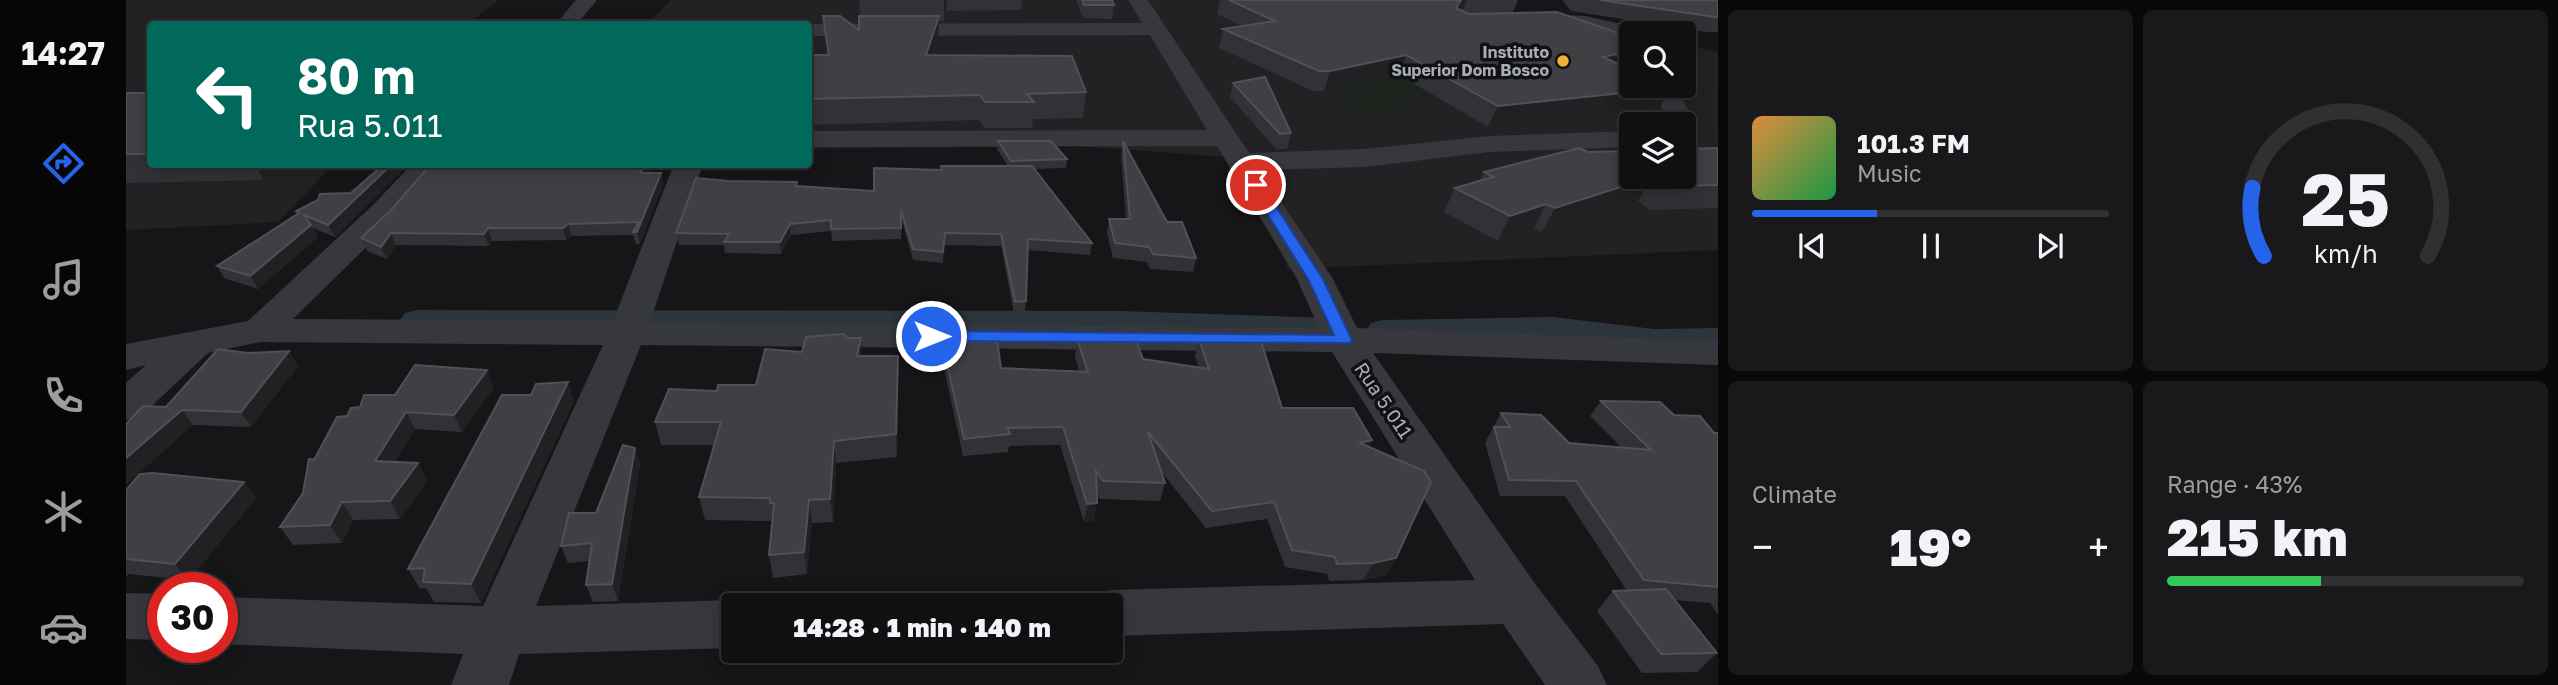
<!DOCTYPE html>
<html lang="en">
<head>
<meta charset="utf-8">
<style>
  :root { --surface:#101012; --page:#19191b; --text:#f1f3f6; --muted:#9c9d9f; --line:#303032; --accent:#2563eb }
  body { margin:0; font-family:"Golos Text",sans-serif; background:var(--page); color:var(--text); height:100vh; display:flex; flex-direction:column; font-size:26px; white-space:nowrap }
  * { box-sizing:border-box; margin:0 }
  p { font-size:23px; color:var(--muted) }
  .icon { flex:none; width:38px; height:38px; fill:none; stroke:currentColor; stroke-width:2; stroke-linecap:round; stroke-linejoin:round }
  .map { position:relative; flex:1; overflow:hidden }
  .panel { display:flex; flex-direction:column; gap:10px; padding:10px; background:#09090a; width:840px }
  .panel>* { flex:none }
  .banner { position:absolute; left:21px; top:21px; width:665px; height:147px; border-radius:7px; box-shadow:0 4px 18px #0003,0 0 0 2px var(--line); background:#00695c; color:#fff; overflow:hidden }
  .controls { position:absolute; left:1493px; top:21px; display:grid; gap:14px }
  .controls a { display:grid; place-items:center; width:77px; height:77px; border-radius:7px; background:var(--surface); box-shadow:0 4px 18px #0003,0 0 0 2px var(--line); font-size:35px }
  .speed { position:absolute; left:21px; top:572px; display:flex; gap:14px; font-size:35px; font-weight:700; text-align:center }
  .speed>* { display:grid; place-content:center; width:91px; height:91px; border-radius:50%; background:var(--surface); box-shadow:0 4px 18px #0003,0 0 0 2px var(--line); line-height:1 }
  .speed .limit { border:10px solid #d22; background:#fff; color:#111 }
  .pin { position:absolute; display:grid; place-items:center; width:60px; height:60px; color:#fff; margin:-30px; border:4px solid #fff; border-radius:50%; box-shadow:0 2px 7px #0007 }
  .me { position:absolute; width:77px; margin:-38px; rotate:90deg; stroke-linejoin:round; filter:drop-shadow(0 0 5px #0008) }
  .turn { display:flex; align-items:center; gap:24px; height:147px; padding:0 35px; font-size:32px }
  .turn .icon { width:91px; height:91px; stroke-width:2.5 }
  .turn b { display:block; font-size:49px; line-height:60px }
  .big { font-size:52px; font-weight:800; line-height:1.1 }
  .panel .widget { flex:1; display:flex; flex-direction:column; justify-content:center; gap:10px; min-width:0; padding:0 24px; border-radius:10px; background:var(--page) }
  .panel .dial { align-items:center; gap:0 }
  .dial svg { height:182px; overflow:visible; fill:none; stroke:var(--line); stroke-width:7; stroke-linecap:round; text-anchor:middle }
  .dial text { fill:var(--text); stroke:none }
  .song { display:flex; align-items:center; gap:21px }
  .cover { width:84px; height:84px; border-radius:10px; background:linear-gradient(135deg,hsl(30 70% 55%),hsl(140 70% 35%)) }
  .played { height:7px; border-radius:4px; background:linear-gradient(90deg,var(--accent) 35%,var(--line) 35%) }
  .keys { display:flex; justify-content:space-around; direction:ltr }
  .heat { display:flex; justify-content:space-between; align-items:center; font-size:38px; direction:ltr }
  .charge { height:10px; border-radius:5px; background:linear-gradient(90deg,#34c759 43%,var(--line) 0) }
  .panel .tiles { flex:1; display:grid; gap:10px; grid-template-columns:repeat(2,1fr) }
  .trip { position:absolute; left:595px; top:593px; width:402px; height:70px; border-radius:7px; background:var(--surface); box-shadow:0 4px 18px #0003,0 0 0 2px var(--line); font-weight:800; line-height:70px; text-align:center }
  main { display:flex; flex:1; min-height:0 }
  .menu { display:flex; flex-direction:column; width:126px; justify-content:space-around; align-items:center; background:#060607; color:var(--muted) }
  .menu .icon { width:49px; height:49px }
  .menu .current { color:var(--accent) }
  .menu b { font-size:32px; color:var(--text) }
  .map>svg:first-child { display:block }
  .built { fill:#222225; fill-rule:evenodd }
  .green { fill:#1c231d }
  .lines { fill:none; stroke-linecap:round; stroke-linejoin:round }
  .canal { fill:#2c353c; fill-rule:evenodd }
  .minor { fill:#37383d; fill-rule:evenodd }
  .wall { fill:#323236 }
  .shaded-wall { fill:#212124 }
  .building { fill:#3f3f44; stroke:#4f5156; stroke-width:2 }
  .route { fill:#2563eb; stroke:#184099; stroke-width:2 }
  .poi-dot { fill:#f2b134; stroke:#111113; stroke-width:2.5 }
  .labels { text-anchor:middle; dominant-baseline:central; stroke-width:7; stroke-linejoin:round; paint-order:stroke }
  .far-poi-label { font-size:16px; font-weight:bold; fill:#a8adb8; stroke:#111113; text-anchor:end }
  .street-label { font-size:19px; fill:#a8adb8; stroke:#111113 }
</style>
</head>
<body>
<main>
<nav class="menu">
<b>14:27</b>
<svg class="icon current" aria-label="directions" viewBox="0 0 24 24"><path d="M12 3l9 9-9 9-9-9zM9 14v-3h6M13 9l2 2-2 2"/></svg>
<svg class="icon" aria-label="music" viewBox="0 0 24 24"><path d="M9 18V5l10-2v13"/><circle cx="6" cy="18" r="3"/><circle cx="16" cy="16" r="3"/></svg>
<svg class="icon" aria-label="phone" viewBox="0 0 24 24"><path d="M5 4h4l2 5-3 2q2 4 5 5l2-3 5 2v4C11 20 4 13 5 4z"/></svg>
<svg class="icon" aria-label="climate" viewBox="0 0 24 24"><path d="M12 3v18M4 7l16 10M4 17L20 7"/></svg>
<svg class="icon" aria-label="car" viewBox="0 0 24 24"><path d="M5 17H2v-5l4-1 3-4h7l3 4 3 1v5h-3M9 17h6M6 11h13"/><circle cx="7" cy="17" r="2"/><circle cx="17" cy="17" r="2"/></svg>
</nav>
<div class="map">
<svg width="1592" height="685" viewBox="0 0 1592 685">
  <rect width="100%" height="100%" fill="#161618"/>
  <g class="built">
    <polygon points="0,0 373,0 341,24 24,24 24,164 207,165 152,222 0,230"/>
    <path d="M545,0H1308L1505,35V86H1558V45L1592,52V250L1161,269L1151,161L952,146L683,149L682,24H521ZM1505,124H1558V177H1505Z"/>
  </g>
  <polygon class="green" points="1277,76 1320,95 1243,114 1201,93"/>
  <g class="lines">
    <g class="canal">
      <polygon points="291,310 994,311 1204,318 1216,322 1221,329 1216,336 1204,340 994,331 291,330 279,327 274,320 279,313"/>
      <polygon points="1427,317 1528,329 1592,328 1592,350 1528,351 1427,339 1257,342 1245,339 1240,331 1245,323 1257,320"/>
    </g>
    <g class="minor">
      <polygon points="450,0 471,0 451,24 430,24"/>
      <polygon points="1002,0 1022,0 1123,153 1239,149 1363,136 1505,131 1505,147 1363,152 1239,167 1134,170 1207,279 1231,328 1592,341 1592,365 1247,353 1410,585 1472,666 1481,685 1419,685 1377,624 985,636 985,606 962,606 966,597 985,590 1349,580 1206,352 515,345 410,606 607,600 621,606 607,606 607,648 393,654 383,685 325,685 337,654 96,644 96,597 357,606 477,345 134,342 82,353 15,416 0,420 0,383 20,365 0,370 0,344 122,321 247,205 286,164 317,164 269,219 167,319 487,321 548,164 577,164 524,322 1193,328 1171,279 1091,146 682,147 682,131 1081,130 1024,35 682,36 682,24 678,24 1016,23"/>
      <polygon points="1412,14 1459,16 1514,28 1517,33 1505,33 1505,39 1459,29 1405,24 1402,20 1405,16"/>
      <polygon points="1526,86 1550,86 1569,124 1565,130 1558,132 1558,124 1543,124"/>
      <polygon points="0,593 37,594 37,640 0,639"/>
    </g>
  </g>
  <g class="wall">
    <polygon points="733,0 896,0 895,10 820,11 818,21 813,21 812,38 807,55 960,92 957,118 907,119 906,128 858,128 853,120 682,125 682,55 701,55 697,16 733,30 734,16"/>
    <polygon points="950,0 986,0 988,5 986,19 957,18"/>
    <polygon points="1094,0 1392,0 1387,12 1363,14 1503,39 1503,69 1545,88 1533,109 1362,127 1273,75 1198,91 1187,91 1093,48 1097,29 1116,26 1091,14"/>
    <polygon points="1436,0 1592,0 1592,32 1580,32 1445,11"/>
    <polygon points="1107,83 1165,133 1161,149 1150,149 1104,97"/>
    <polygon points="0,93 24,93 24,164 155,164 137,180 0,183"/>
    <polygon points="872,141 941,159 940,168 908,169 966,243 964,255 902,250 899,313 888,313 875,246 818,245 817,263 787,260 776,221 775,239 706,241 705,231 665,235 655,254 599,253 598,245 553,245 550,233 603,181 671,182 671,186 748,191 816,170 882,166 871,149"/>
    <polygon points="997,141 1041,222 1070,258 1067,272 1024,269 1021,262 987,258 981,233 983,219 1000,219 995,155"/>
    <polygon points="1592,148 1592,208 1524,210 1512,201 1416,232 1408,228 1372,241 1318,212 1329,188 1354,180 1358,172 1462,152"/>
    <polygon points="266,164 283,164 209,237 187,228 192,237 132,289 98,278 91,266 171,214 170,211 225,193"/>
    <polygon points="524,173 535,173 537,184 514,244 510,244 507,235 446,236 440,240 366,241 363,246 270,245 261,259 241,251 235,238 266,209"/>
    <polygon points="975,335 1017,359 1073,368 1069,356 1073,339 1156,408 1242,447 1260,575 1237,580 1203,581 1201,574 1159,567 1141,519 1080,528 1034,470 1039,483 1034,501 974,499 971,495 968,520 958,522 934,445 883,446 882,452 837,456 816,359 816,342 875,368 953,371 949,356 951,339 974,341"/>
    <polygon points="163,351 172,366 125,427 67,425 40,407 122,353"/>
    <polygon points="736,356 772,378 771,457 710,463 707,522 686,523 681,574 647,578 643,555 646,521 579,520 573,497 589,445 535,445 529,422 591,391 630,385"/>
    <polygon points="368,387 336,432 289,429 269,462 302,480 274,519 227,520 216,543 167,545 154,527 177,493 188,460 221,416 234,407 269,395"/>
    <polygon points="448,401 355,603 308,602 300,588 294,589 282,569"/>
    <polygon points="1475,401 1548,415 1588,433 1592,433 1592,614 1584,603 1549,600 1591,653 1571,672 1516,673 1471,611 1487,591 1501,591 1439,496 1374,496 1359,443 1375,413 1443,443 1496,448 1464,416"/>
    <polygon points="509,448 514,465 492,601 467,602 460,585 463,561 442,563 435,546 470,513"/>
    <polygon points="118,482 130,498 63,580 2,574 0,577 0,490"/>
  </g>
  <g class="shaded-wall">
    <polygon points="818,0 821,0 820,11 818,21"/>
    <polygon points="1334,0 1341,0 1335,15 1330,8"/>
    <polygon points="813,16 812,38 800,79 800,55"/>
    <polygon points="1504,37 1496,53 1505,51 1505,68 1467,76 1477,57 1500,38"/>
    <polygon points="1280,55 1273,75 1198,91 1204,71"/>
    <polygon points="1545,88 1533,109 1362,127 1372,106"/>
    <polygon points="129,164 155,164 137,180"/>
    <polygon points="266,164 283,164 209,237 202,225"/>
    <polygon points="519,164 529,164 517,184 514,173"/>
    <polygon points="535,173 537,184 514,244 511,232"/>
    <polygon points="1526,177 1512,201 1416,232 1429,208"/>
    <polygon points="1420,204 1408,228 1372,241 1384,216"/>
    <polygon points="442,224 446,236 440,240 437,228"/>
    <polygon points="664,224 665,235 655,254 654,242"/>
    <polygon points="185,225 192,237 132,289 124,276"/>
    <polygon points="362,228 366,241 363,246 358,234"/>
    <polygon points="265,233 270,245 261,259 255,247"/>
    <polygon points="735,338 736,360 731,356"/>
    <polygon points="163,351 172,366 125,427 115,412"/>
    <polygon points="772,356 772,378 771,457 770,434"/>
    <polygon points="361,370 368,387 336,432 328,415"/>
    <polygon points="442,382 448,401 355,603 345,584"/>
    <polygon points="56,410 67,425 0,485 0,458"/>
    <polygon points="280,412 289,429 259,479 249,461"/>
    <polygon points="1246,440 1238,457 1234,443"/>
    <polygon points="708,441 710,463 707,522 704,499"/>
    <polygon points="509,448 514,465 492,601 486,584"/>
    <polygon points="292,463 302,480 274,519 264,501"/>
    <polygon points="118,482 130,498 63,580 49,564"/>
    <polygon points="683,500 686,523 681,574 678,552"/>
    <polygon points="216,502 227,520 216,543 204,525"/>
    <polygon points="971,503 968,520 958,522 961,504"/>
    <polygon points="1270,558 1260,575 1237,580 1247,563"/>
  </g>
  <g class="building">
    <polygon points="956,0 986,0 988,5 958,5"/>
    <polygon points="1103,0 1335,0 1330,8 1343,14 1431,12 1504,37 1500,38 1505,40 1505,51 1477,57 1505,70 1505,86 1540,86 1545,88 1372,106 1280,55 1204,71 1193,71 1097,29 1149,21"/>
    <polygon points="1474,0 1592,0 1592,17 1589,17"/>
    <polygon points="697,16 714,16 733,30 733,16 813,16 800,55 946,56 960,92 901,94 908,102 859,102 854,95 682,99 682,55 703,55"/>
    <polygon points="1139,77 1165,133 1154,134 1107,83"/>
    <rect x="0" y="93" width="24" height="61"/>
    <polygon points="872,141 925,141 941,159 885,161"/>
    <polygon points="997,141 1041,222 1056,222 1070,258 1027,254 1023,247 989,243 983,219 1004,219"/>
    <polygon points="1453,148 1462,152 1505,151 1505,177 1558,177 1558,149 1592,148 1592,185 1538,186 1526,177 1429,208 1420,204 1384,216 1329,188 1367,177 1358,172"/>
    <polygon points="266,164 202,225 178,215 185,225 124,276 91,266 173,213 170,211 192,200 194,194 225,193 258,164"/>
    <polygon points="305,164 519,164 514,173 535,173 511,232 507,232 513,222 442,224 437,228 362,228 358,234 265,233 255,247 235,238 266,209"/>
    <polygon points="815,166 906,166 966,243 902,239 900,301 889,302 875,234 819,233 817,252 787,249 775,210 775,228 705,229 705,220 664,224 654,242 598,242 603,234 550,233 570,178 603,181 671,182 670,186 748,191 748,168 816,170"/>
    <polygon points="718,334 720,338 735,338 731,356 772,356 770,434 708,441 704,499 683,500 678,552 643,555 648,503 644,503 644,498 573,497 595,422 529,422 543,389 591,391 592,385 630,385 639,349 676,352 680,337"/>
    <polygon points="975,335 1008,336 1017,359 1083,369 1073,339 1135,341 1156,408 1227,408 1246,440 1234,443 1298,471 1305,482 1270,558 1247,563 1211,564 1209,557 1166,550 1148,502 1086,511 1022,432 1039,483 977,481 970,471 971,503 961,504 937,427 881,428 884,434 838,439 816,342 871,341 875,368 962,372 951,339 976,341"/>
    <polygon points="92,349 122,353 163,351 115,412 56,410 0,458 0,424 17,406 40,407"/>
    <polygon points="289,365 361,370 328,415 280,412 249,461 292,463 264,501 216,502 204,525 154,527 177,493 183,459 188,460 211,417 221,416 225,408 234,407 238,395 269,395"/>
    <polygon points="442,382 345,584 297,582 299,568 282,569 376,395 405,395 410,384"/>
    <polygon points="1475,401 1534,402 1548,415 1574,416 1588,433 1592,433 1592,587 1518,580 1450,481 1383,480 1368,427 1384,427 1375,413 1415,415 1443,443 1525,450"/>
    <polygon points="497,445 509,448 486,584 460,585 466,543 435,546 443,513 470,513"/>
    <polygon points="26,473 118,482 49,564 0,559 0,490 14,474"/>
    <polygon points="1540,589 1591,653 1535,654 1487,591"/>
  </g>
  <polygon class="route" points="1130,181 1136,185 1197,279 1226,340 1224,343 805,341 797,336 805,331 1208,335 1182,279 1123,185"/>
  <circle class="poi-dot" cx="1437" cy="61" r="7"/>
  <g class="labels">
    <g class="far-poi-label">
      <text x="1423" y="52">Instituto<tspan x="1423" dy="18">Superior Dom Bosco</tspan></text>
    </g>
    <g class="street-label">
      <text transform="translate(1258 400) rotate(56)">Rua 5.011</text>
    </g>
  </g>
</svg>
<div class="controls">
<a><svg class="icon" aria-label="search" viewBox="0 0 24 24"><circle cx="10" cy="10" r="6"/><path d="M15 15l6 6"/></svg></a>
<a><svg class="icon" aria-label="layers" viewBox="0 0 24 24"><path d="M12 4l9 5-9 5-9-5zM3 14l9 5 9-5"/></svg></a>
</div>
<div class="speed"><div class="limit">30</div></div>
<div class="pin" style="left:1130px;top:185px;background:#d93025"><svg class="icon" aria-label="arrive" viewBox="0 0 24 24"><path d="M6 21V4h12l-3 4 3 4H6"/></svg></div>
<svg class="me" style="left:805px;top:336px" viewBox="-20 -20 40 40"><circle r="17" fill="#2563eb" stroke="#fff" stroke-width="3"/><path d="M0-11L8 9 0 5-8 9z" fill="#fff"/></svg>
<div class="trip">14:28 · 1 min · 140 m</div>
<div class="banner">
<div class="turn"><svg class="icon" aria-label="left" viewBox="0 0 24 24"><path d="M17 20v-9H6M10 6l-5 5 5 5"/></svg><div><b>80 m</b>Rua 5.011</div></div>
</div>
</div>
<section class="panel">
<div class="tiles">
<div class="widget">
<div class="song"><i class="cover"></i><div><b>101.3 FM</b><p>Music</p></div></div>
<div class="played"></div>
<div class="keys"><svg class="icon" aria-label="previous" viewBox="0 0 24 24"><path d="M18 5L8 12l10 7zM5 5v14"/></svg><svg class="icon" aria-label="pause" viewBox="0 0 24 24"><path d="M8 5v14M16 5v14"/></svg><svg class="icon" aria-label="next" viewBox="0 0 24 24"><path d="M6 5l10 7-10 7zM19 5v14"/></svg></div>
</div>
<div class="widget dial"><svg viewBox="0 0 100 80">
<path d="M14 69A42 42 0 1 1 86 69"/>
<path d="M14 69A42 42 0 0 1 9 39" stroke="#2563eb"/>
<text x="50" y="56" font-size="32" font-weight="700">25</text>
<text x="50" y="72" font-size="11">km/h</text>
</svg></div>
<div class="widget"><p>Climate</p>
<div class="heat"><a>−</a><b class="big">19°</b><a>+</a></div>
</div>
<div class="widget"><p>Range · 43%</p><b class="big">215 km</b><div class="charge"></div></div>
</div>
</section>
</main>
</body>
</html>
